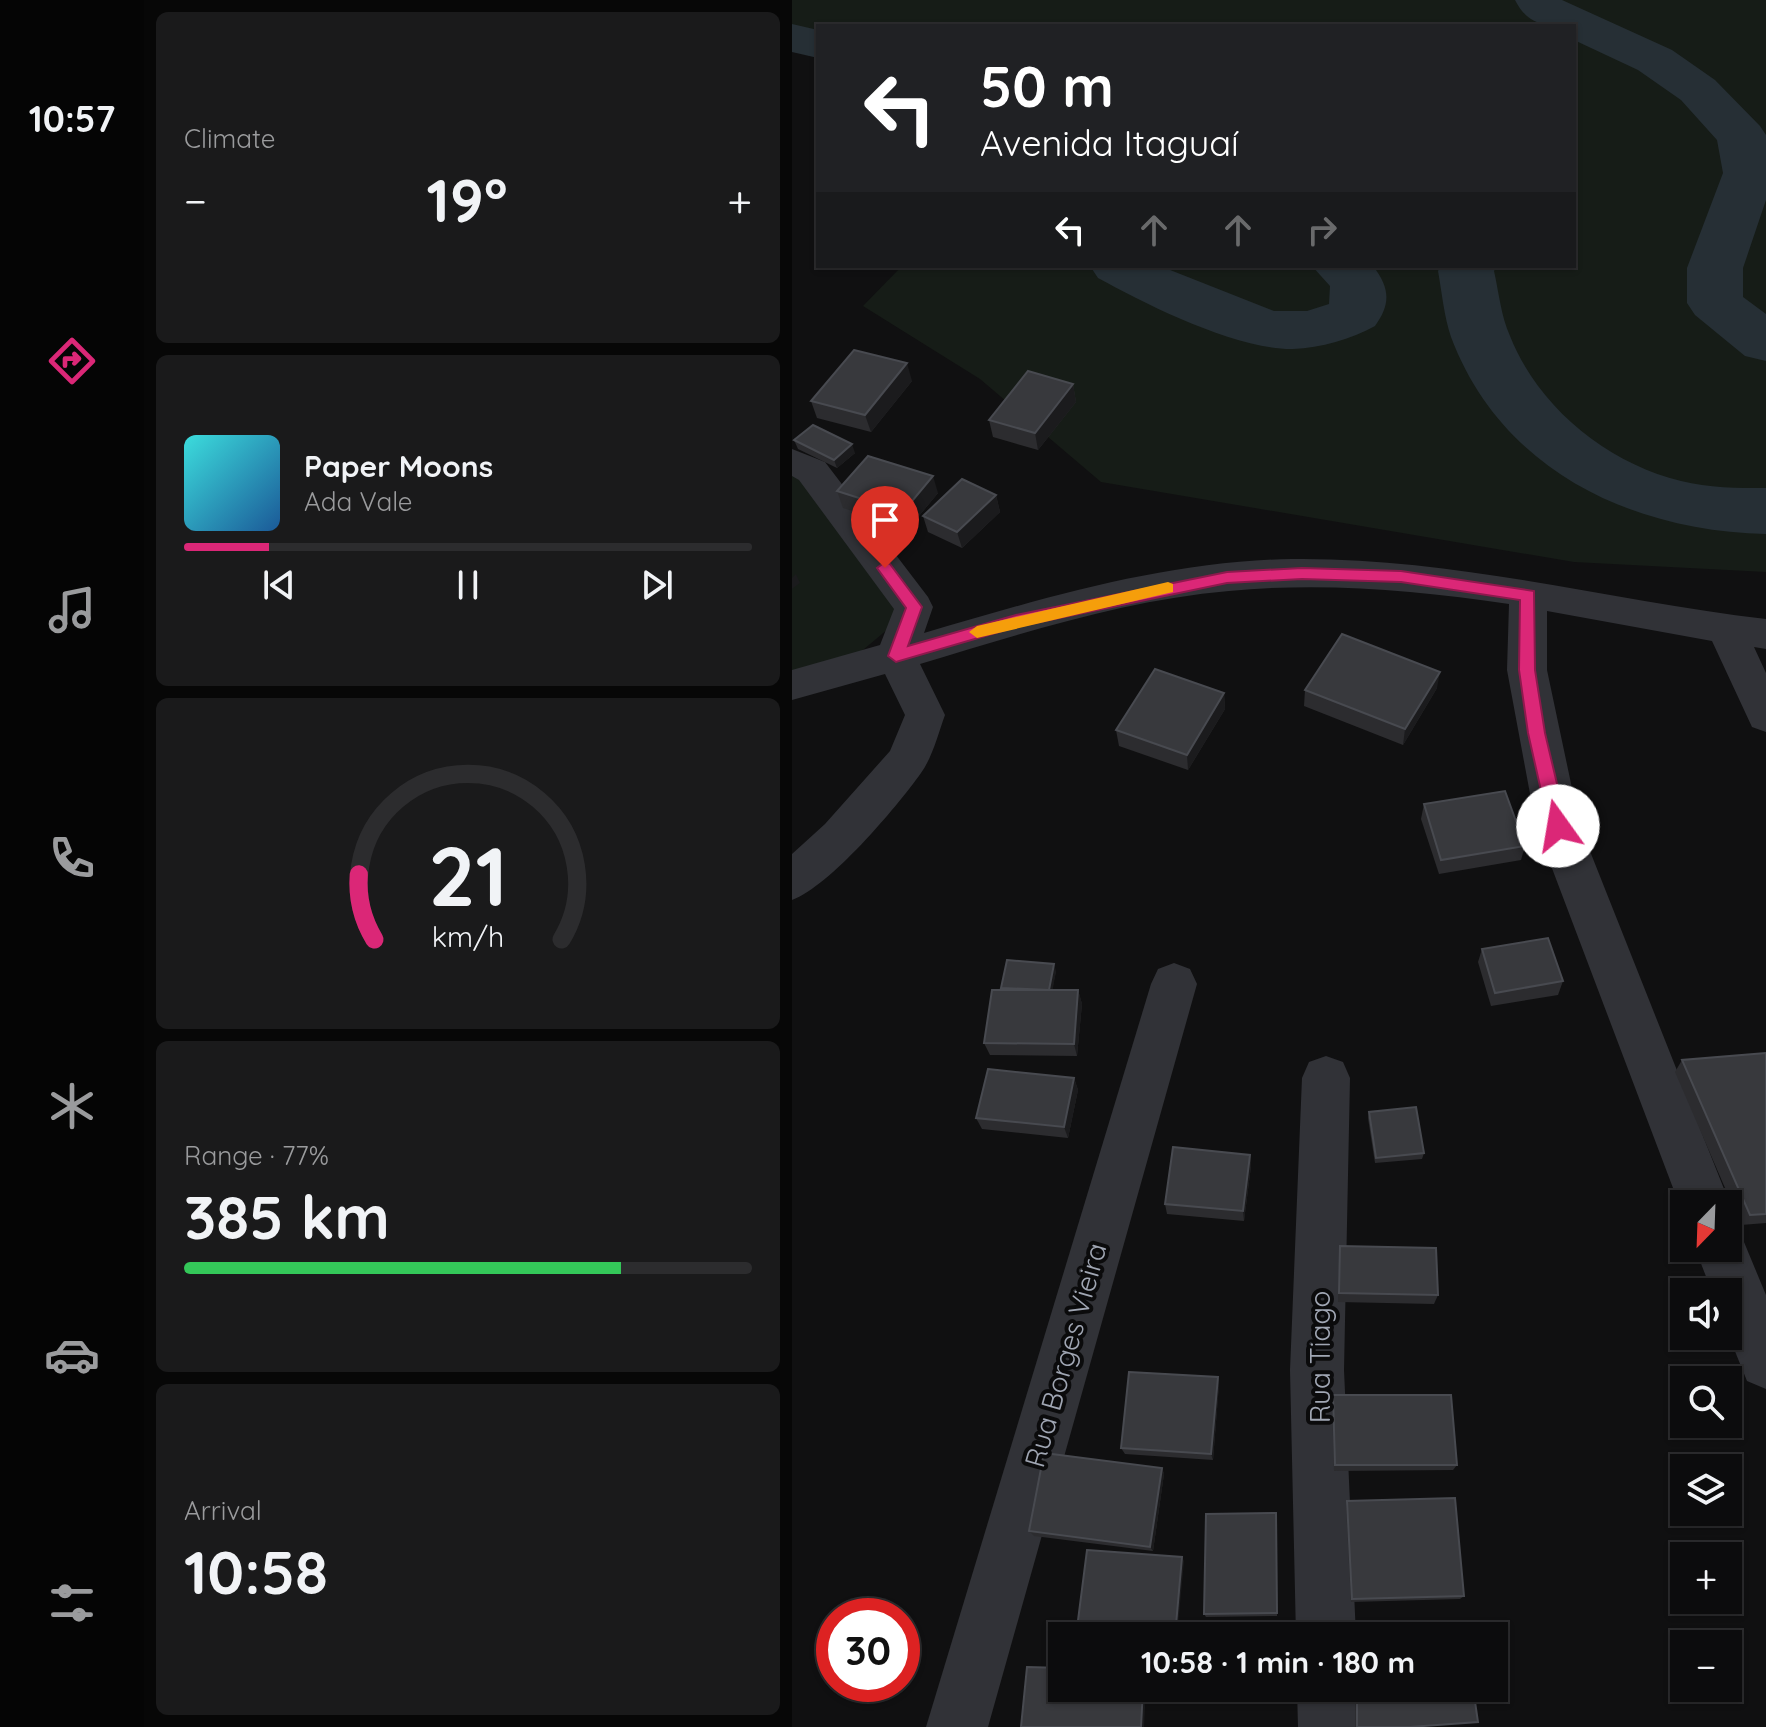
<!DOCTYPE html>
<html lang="en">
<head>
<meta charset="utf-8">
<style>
  :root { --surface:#0c0c0d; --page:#1a1a1b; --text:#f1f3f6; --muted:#9a9b9d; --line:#2c2c2e; --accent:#db2777 }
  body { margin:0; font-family:Quicksand,sans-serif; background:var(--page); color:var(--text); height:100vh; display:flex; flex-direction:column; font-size:30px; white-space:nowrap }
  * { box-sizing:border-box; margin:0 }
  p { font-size:26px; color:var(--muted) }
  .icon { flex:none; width:44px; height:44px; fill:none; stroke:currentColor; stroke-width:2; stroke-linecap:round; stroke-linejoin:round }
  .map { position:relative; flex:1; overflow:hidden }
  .details { display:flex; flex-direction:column; gap:12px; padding:12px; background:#070707; width:648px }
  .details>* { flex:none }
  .top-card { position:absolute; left:24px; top:24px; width:760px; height:244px; border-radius:0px; box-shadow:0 2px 6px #0004,0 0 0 2px var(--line); background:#202124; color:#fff; overflow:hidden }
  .needle { width:52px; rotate:203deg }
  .controls { position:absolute; left:878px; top:1190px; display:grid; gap:16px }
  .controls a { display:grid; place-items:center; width:72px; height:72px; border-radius:0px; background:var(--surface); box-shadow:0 2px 6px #0004,0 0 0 2px var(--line); font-size:40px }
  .speed { position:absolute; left:24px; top:1598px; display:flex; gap:16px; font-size:40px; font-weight:700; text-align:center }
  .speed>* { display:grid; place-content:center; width:104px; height:104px; border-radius:50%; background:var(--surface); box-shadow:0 2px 6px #0004,0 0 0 2px var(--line); line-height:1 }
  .speed .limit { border:12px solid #d22; background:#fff; color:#111 }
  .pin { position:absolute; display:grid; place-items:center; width:68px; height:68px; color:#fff; margin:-82px -34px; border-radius:50% 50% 50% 0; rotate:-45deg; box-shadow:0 0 8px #0007 }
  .pin .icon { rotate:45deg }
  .me { position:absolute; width:88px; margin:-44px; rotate:347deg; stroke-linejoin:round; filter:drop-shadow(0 0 6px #0008) }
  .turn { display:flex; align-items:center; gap:28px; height:168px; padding:0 32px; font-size:36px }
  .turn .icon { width:104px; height:104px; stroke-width:2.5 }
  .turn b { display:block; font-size:56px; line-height:68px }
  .lanes { display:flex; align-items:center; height:76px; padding:0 32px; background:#0003; justify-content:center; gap:40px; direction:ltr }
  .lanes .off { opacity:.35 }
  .big { font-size:60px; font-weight:800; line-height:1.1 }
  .details .card { flex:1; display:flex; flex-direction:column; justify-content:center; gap:12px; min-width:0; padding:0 28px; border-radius:12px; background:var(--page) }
  .details .dial { align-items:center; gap:0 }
  .dial svg { height:208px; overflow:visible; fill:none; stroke:var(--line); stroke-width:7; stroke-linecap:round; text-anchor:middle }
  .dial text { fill:var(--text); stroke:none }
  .song { display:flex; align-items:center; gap:24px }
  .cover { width:96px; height:96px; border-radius:12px; background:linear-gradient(135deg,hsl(180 70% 55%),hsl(210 70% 35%)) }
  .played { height:8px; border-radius:4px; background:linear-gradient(90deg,var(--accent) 15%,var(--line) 15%) }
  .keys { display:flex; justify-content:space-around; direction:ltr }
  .heat { display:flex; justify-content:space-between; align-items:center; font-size:44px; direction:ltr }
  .charge { height:12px; border-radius:6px; background:linear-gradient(90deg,#34c759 77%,var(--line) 0) }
  .trip { position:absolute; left:256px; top:1622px; width:460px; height:80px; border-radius:0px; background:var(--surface); box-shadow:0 2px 6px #0004,0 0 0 2px var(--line); font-weight:800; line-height:80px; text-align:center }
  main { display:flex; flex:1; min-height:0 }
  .dock { display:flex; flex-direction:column; width:144px; justify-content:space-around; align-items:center; background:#050505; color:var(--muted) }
  .dock .icon { width:56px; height:56px }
  .dock .on { color:var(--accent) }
  .dock b { font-size:36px; color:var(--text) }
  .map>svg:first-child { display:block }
  .green { fill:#161c17 }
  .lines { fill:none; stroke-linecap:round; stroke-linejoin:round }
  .river { fill:#262f35; fill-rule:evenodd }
  .minor { fill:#313237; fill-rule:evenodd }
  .wall { fill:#2c2c2f }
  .shaded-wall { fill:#1b1b1d }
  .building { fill:#38393d; stroke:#484a50; stroke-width:2 }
  .route { fill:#db2777; stroke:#8e194d; stroke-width:2 }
  .slow { fill:#f59e0b }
  .labels { text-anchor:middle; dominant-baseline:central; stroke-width:8; stroke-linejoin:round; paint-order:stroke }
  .near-street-label { font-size:28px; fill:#a0a6b3; stroke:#0b0b0c }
</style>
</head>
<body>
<main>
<nav class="dock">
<b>10:57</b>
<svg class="icon on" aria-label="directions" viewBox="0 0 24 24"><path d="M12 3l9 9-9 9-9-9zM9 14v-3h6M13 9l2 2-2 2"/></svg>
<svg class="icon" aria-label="music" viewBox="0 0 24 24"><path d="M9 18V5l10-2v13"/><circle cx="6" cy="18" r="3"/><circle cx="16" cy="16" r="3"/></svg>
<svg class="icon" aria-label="phone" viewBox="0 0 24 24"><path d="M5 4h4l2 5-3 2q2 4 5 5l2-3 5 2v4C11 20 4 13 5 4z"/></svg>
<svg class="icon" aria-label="climate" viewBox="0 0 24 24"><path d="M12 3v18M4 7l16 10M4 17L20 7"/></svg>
<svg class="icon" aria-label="car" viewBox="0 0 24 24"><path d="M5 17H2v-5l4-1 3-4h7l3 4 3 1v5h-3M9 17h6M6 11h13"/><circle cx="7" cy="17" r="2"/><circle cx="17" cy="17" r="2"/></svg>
<svg class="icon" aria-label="filters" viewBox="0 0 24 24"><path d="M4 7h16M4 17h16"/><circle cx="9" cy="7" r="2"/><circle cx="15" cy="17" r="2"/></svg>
</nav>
<section class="details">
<div class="card"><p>Climate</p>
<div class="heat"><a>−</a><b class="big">19°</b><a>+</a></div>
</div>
<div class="card">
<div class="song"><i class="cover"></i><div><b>Paper Moons</b><p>Ada Vale</p></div></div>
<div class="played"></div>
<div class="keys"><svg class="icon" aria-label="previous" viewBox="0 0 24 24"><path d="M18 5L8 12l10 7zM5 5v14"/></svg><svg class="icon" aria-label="pause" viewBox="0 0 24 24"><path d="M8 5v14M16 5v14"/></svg><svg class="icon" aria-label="next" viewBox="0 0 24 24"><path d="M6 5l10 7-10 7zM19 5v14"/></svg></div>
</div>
<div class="card dial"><svg viewBox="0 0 100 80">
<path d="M14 69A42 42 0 1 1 86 69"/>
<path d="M14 69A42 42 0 0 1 8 44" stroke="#db2777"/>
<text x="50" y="56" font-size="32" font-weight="700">21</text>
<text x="50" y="72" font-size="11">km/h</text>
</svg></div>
<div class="card"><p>Range · 77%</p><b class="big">385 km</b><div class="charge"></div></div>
<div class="card"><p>Arrival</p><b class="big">10:58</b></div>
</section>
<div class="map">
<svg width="974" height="1727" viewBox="0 0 974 1727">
  <rect width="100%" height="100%" fill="#101011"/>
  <g class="green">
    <polygon points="0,0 974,0 974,572 782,562 309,482 188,379 71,306 110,266 782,266 782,26 26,26 26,46 0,40"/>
    <polygon points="0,463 122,607 40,676 0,685"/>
  </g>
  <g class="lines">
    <g class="river">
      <path d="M723,0H770L880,50L923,80L968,126L974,135V200L951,268V297L974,314V361L953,356L903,315L895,303V268L931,173L925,140L889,100L846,70L782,40V26C755,26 736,26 723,0Z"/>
      <polygon points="0,24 26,30 26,58 0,52"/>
      <path d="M298,266H368L482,311H515L537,304L538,286L520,266H581C598,288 599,304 583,326C559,339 529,348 501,349C445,350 355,305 306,278Z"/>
      <path d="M649,266H705L702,271C707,293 709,316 718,336C746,407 815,463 889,481C917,488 945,488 974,488V534C839,531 709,470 659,337C652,316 650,293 646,271Z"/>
    </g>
    <g class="minor">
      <path d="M0,449L33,462L136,597L141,607L132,633C251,598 374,561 500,559C661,557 815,600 974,619V649L962,647L974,673V732L960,727L920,641L755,611V670L788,826L938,1204L936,1208V1204H892V1217L744,826L715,670L717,604C624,590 530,582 437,591C332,600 228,634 128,664L153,715C146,734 141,756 129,773C104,808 38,886 0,900V854L33,824L98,751L113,715L93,674L0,700V670L88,645L102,609L7,480L0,476Z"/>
      <polygon points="382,963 398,969 405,984 196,1727 134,1727 359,984 366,969"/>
      <polygon points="534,1056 551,1062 558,1078 552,1370 564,1636 504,1636 498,1370 510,1078 517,1062"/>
      <polygon points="936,1225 947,1230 974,1295 974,1389 955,1381 936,1334 936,1292 920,1292 903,1248 936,1248"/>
      <polygon points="505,1688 567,1688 568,1727 506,1727"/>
    </g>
  </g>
  <g class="wall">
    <polygon points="120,381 79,432 25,418 19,401"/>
    <polygon points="281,384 284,402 246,450 201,437 197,420"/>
    <polygon points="2,440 63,453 45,468 6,449"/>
    <polygon points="45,491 146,493 116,529 51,508"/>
    <polygon points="204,495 208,512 170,548 136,532 131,516"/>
    <polygon points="645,688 611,745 512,706 513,690"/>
    <polygon points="432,693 433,709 396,770 327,746 324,730"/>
    <polygon points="632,804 733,846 729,860 647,874 629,819"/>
    <polygon points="690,949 771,981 766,995 699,1006 686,962"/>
    <polygon points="264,971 260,990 286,990 290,1004 285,1056 198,1055 192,1043 210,990 209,988"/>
    <polygon points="974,1053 974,1223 949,1225 883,1072 890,1060"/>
    <polygon points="282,1078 286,1090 276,1138 190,1129 184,1118"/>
    <polygon points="577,1112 632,1153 630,1159 583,1163 576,1118"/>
    <polygon points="458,1155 459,1166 452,1221 375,1214 373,1204"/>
    <polygon points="548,1246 646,1295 642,1304 546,1302"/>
    <polygon points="426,1377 427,1384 421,1460 333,1454 329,1448"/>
    <polygon points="541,1395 665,1465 661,1470 542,1471 540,1402"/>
    <polygon points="370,1468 372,1474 361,1551 242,1536 237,1531"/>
    <polygon points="555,1501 672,1596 668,1599 559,1602 554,1506"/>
    <polygon points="484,1513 485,1616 414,1617 412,1614"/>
    <polygon points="563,1688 681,1688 619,1727 563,1727"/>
  </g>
  <g class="shaded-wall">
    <polygon points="115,363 120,381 79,432 73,415"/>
    <polygon points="281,384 284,402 246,450 243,433"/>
    <polygon points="60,444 63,453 45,468 42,460"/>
    <polygon points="141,476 146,493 116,529 111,512"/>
    <polygon points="204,495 208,512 170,548 165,532"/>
    <polygon points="4,574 8,583 0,589 0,578"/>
    <polygon points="648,672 645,688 611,745 613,729"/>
    <polygon points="432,693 433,709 396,770 395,755"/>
    <polygon points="262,964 264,971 259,999 257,992"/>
    <polygon points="286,990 290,1004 285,1056 282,1044"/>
    <polygon points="282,1078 286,1090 276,1138 272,1127"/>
    <polygon points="458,1155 459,1166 452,1221 451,1211"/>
    <polygon points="426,1377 427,1384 421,1460 419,1454"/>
    <polygon points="370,1468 372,1474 361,1551 358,1547"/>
    <polygon points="390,1557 392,1561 385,1636 383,1636"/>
    <polygon points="351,1688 354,1688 352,1727 349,1727"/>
  </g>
  <g class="building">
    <polygon points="62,350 115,363 73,415 19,401"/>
    <polygon points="236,371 281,384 243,433 197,420"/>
    <polygon points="21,425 60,444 42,460 2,440"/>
    <polygon points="76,456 141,476 111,512 45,491"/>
    <polygon points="170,479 204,495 165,532 131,516"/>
    <polygon points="550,634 648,672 613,729 513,690"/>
    <polygon points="363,669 432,693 395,755 324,730"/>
    <polygon points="713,791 733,846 649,860 632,804"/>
    <polygon points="756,938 771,981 703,993 690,949"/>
    <polygon points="215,960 262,964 257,990 209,988"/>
    <polygon points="200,990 286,990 282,1044 192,1043"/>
    <polygon points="974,1053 974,1214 958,1215 890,1060"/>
    <polygon points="196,1069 282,1078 272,1127 184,1118"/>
    <polygon points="624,1107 632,1153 584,1158 577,1112"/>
    <polygon points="381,1147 458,1155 451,1211 373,1204"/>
    <polygon points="548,1246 644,1248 646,1295 547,1293"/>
    <polygon points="337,1372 426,1377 419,1454 329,1448"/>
    <polygon points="541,1395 659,1395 665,1465 543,1465"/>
    <polygon points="252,1453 370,1468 358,1547 237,1531"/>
    <polygon points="663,1498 672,1596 560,1599 555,1501"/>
    <polygon points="484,1513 485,1613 412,1614 414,1514"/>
    <polygon points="295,1550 390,1557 383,1636 284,1636"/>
    <polygon points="672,1627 673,1636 565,1636 565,1635"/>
    <polygon points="235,1667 270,1668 270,1688 351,1688 349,1727 229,1727"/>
    <polygon points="565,1688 681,1688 686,1722 618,1727 565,1727"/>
  </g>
  <polygon class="route" points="93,562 98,564 130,607 116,646 224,615 435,572 510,568 609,571 742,591 743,670 753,733 775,826 766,834 757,826 736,733 727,670 728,600 609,582 510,579 435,583 224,627 104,662 96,656 114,608 85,568"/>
  <polygon class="slow" points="376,582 381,584 381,592 185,638 177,632 185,626"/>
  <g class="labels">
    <g class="near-street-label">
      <text transform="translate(273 1355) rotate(-74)">Rua Borges Vieira</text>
      <text transform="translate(527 1357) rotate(-90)">Rua Tiago</text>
    </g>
  </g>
</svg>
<div class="controls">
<a><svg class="needle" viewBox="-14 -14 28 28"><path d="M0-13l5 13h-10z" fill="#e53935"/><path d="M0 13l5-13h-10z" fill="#9a9b9d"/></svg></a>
<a><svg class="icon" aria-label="sound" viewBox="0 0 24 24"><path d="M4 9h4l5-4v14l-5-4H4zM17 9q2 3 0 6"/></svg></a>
<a><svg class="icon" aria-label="search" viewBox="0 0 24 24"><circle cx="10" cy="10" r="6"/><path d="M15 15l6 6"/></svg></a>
<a><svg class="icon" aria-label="layers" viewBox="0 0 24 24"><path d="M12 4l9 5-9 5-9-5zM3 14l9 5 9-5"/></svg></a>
<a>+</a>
<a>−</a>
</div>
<div class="speed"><div class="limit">30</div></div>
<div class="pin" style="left:93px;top:568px;background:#d93025"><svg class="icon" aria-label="arrive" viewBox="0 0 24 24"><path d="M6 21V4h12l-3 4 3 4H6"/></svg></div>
<svg class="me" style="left:766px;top:826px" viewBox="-20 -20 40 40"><circle r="19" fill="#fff"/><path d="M0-13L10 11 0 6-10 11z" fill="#db2777"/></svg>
<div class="trip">10:58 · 1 min · 180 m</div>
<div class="top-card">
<div class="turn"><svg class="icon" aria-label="left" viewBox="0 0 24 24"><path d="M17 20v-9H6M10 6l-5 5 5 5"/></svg><div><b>50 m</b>Avenida Itaguaí</div></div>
<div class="lanes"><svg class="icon" aria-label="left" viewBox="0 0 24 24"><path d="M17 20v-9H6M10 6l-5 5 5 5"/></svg><svg class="icon off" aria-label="ahead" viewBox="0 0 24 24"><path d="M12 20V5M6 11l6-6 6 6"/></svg><svg class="icon off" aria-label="ahead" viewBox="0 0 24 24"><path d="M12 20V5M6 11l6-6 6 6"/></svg><svg class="icon off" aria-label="right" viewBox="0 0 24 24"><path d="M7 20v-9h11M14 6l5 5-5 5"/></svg></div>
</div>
</div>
</main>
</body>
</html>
